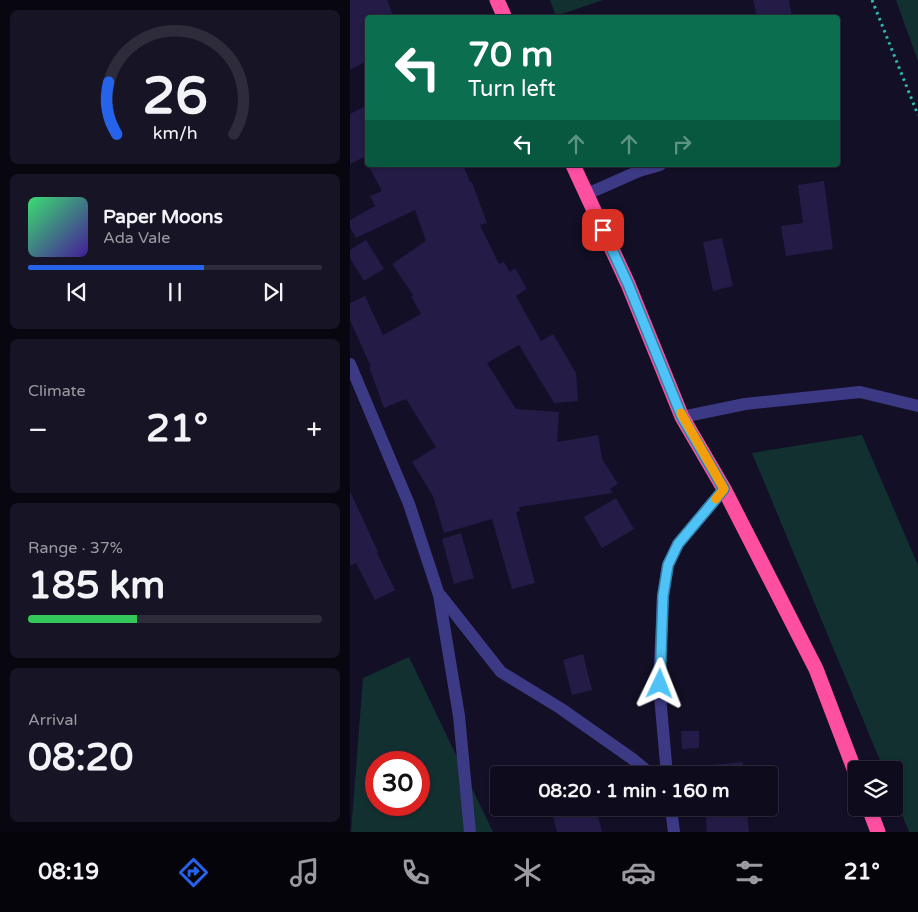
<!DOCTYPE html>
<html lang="en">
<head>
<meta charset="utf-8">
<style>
  :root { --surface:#0e0b1c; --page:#171425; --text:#f1f3f6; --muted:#9b9ba3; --line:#2e2b3b; --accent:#2563eb }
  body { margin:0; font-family:"Varela Round",sans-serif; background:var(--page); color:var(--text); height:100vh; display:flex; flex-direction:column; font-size:19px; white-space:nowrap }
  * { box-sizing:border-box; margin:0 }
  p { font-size:16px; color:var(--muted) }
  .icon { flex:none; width:28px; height:28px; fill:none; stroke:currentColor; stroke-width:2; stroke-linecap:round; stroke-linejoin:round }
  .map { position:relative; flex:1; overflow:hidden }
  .panel { display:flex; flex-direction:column; gap:10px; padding:10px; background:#08060f; width:350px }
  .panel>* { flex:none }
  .banner { position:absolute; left:15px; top:15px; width:475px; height:152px; border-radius:5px; box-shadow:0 1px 4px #0004,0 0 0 1px var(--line); background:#0b6e4f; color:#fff; overflow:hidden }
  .tools { position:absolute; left:498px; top:761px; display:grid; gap:10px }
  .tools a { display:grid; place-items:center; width:55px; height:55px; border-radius:5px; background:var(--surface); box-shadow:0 1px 4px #0004,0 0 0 1px var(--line); font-size:25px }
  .speed { position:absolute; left:15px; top:751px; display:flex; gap:10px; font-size:25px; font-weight:700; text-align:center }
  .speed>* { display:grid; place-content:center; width:65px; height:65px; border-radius:50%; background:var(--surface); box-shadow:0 1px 4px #0004,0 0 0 1px var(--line); line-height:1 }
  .speed .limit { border:8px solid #d22; background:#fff; color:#111 }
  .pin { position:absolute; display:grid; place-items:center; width:42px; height:42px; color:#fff; margin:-21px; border-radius:10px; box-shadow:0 2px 8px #0006 }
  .me { position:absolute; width:55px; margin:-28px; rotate:2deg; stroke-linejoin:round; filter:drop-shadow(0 0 4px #0008) }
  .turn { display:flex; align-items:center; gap:18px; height:105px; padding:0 20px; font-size:22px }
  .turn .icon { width:65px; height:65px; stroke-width:2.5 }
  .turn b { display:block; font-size:35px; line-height:42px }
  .lanes { display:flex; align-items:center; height:48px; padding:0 20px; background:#0003; justify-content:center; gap:25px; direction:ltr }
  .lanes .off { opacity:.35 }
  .big { font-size:38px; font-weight:700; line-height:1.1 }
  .panel .tile { flex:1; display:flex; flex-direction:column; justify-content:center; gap:8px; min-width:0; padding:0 18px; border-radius:8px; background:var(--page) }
  .panel .dial { align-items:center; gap:0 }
  .dial svg { height:130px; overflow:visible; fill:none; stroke:var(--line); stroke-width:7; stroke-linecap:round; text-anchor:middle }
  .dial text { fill:var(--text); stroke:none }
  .song { display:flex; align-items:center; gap:15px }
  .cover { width:60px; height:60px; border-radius:8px; background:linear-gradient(135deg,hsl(140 70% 55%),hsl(260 70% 35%)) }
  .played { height:5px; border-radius:2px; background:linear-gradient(90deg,var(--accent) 60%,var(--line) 60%) }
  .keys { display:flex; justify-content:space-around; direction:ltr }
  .heat { display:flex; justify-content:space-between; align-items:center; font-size:28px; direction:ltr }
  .charge { height:8px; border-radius:4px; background:linear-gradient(90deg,#34c759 37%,var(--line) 0) }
  .trip { position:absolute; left:140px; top:766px; width:288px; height:50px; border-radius:5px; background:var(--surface); box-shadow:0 1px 4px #0004,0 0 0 1px var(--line); font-weight:700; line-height:50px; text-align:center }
  .tabs { display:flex; height:80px; justify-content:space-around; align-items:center; background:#06040b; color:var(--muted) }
  .tabs .icon { width:35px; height:35px }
  .tabs .selected { color:var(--accent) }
  .tabs b { font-size:22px; color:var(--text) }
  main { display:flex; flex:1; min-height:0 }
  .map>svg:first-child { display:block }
  .green { fill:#12302f; fill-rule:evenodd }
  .building { fill:#241b47 }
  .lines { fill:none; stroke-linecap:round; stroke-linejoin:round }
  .path { stroke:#2fb8b0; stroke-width:3; stroke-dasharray:2.5 4; stroke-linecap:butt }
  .minor { stroke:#3d3a85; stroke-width:12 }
  .highway { stroke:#ff4fa3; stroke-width:15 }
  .route-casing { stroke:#337fa1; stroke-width:12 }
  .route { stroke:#4fc3f7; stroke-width:9 }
  .slow { stroke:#f59e0b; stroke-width:9 }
</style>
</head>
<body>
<main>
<section class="panel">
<div class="tile dial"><svg viewBox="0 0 100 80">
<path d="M14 69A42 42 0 1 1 86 69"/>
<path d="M14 69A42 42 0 0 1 9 37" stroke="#2563eb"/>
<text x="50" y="56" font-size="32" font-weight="700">26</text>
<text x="50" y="72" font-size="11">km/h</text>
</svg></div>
<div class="tile">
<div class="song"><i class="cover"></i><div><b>Paper Moons</b><p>Ada Vale</p></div></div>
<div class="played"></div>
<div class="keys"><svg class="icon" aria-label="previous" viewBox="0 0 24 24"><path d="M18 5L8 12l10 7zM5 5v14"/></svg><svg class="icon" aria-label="pause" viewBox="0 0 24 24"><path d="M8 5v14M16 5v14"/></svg><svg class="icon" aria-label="next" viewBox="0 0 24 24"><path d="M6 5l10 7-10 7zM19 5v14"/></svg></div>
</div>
<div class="tile"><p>Climate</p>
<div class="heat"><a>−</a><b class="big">21°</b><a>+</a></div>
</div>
<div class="tile"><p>Range · 37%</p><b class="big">185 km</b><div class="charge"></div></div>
<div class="tile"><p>Arrival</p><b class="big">08:20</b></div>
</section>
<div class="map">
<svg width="568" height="832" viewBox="0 0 568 832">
  <rect width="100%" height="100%" fill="#130f26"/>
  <g class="green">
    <polygon points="200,0 253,0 206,16"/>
    <polygon points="546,0 568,0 568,61"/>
    <polygon points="512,435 568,565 568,832 559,832 544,795 544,770 534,770 402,453"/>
    <path d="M59,657L143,832H1L13,678ZM26,762H69V805H26Z"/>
  </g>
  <g class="building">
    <polygon points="0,0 37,0 44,18 18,18 18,60 0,70"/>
    <polygon points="403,0 439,0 442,18 407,18"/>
    <polygon points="18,105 18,155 0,164 0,114"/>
    <polygon points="18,165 113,165 120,182 122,182 137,223 130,225 149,264 154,262 160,272 165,268 177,289 166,296 191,341 203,334 226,373 228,401 204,403 169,345 137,363 166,409 209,412 207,442 248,435 252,459 268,484 260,489 263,493 169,507 170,511 166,512 185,583 162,589 142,519 94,533 83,496 62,462 86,447 56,399 34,408 19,367 21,367 0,320 0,303 15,296 33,335 71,314 61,296 63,295 42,264 76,241 65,210 6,238 0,227 0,220 25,206 20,196 32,191"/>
    <polygon points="474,181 483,249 436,256 431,226 453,223 448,185"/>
    <polygon points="372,238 383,286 363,291 353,242"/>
    <polygon points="16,240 34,269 14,281 0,258 0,250"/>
    <polygon points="0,491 28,552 27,553 45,590 25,600 6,563 0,566"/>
    <polygon points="266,498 284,529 252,548 234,517"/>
    <polygon points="111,533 124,578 104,584 92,539"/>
    <polygon points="233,654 242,690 222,695 213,660"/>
    <polygon points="331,731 349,731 349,748 332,749"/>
    <polygon points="393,762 394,775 351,775 350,766"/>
    <polygon points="201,808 246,808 252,832 207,832"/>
    <polygon points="355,808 398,808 398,811 397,811 399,832 357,832"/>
  </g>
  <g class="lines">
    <polyline class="path" points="522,0 568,115"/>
    <g class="minor">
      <polyline points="237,194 289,171 310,165"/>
      <polyline points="0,364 59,504 89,595 109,716 120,832"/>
      <polyline points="332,417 395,404 510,392 568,406"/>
      <polyline points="91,596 151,672 210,708 284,760 302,775"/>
      <polyline points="317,775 309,684 313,596 318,565 328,544 374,489"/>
      <polyline points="321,808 324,832"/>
    </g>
    <g class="highway">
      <polyline points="147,0 155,18"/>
      <polyline points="223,165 278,284 332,417 374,489 466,669 506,774"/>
      <polyline points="519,808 528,832"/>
    </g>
  </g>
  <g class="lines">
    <defs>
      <polyline id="route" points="253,230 278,284 332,417 374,489 328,544 318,565 313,596 310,684"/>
    </defs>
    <use href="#route" class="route-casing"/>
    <use href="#route" class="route"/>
    <polyline class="slow" points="331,413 374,489 366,499"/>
  </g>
</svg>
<div class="tools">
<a><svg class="icon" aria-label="layers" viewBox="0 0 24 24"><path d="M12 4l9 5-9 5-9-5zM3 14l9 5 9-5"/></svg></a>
</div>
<div class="speed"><div class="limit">30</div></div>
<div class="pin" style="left:253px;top:230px;background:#d93025"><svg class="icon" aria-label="arrive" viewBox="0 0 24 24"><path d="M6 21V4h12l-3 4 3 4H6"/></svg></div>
<svg class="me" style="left:310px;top:684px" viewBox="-20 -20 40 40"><path d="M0-17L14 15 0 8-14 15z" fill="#4fc3f7" stroke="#fff" stroke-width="4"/></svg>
<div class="trip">08:20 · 1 min · 160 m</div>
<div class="banner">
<div class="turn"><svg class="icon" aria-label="left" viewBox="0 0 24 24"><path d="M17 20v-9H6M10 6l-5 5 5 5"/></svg><div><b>70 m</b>Turn left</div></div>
<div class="lanes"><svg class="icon" aria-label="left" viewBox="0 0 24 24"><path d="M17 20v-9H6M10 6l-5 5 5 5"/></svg><svg class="icon off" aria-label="ahead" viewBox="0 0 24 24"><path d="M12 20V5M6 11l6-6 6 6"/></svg><svg class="icon off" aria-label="ahead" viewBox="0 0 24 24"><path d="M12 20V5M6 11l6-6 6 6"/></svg><svg class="icon off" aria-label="right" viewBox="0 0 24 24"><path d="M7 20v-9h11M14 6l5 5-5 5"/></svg></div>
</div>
</div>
</main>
<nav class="tabs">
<b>08:19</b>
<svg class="icon selected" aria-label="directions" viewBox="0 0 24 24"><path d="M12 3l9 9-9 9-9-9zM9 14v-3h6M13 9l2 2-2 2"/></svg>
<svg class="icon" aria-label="music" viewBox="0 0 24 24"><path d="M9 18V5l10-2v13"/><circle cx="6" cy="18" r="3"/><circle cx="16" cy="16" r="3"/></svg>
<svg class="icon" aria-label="phone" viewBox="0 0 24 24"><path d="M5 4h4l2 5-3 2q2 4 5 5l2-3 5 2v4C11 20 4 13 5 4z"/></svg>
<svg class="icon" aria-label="climate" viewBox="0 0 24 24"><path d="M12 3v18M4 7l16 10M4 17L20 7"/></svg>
<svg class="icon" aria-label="car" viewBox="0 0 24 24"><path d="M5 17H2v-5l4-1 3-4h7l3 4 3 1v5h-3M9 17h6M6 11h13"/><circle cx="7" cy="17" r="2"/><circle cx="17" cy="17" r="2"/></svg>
<svg class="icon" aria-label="filters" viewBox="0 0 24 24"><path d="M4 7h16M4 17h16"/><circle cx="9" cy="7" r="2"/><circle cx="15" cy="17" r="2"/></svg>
<b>21°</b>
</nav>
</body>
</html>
